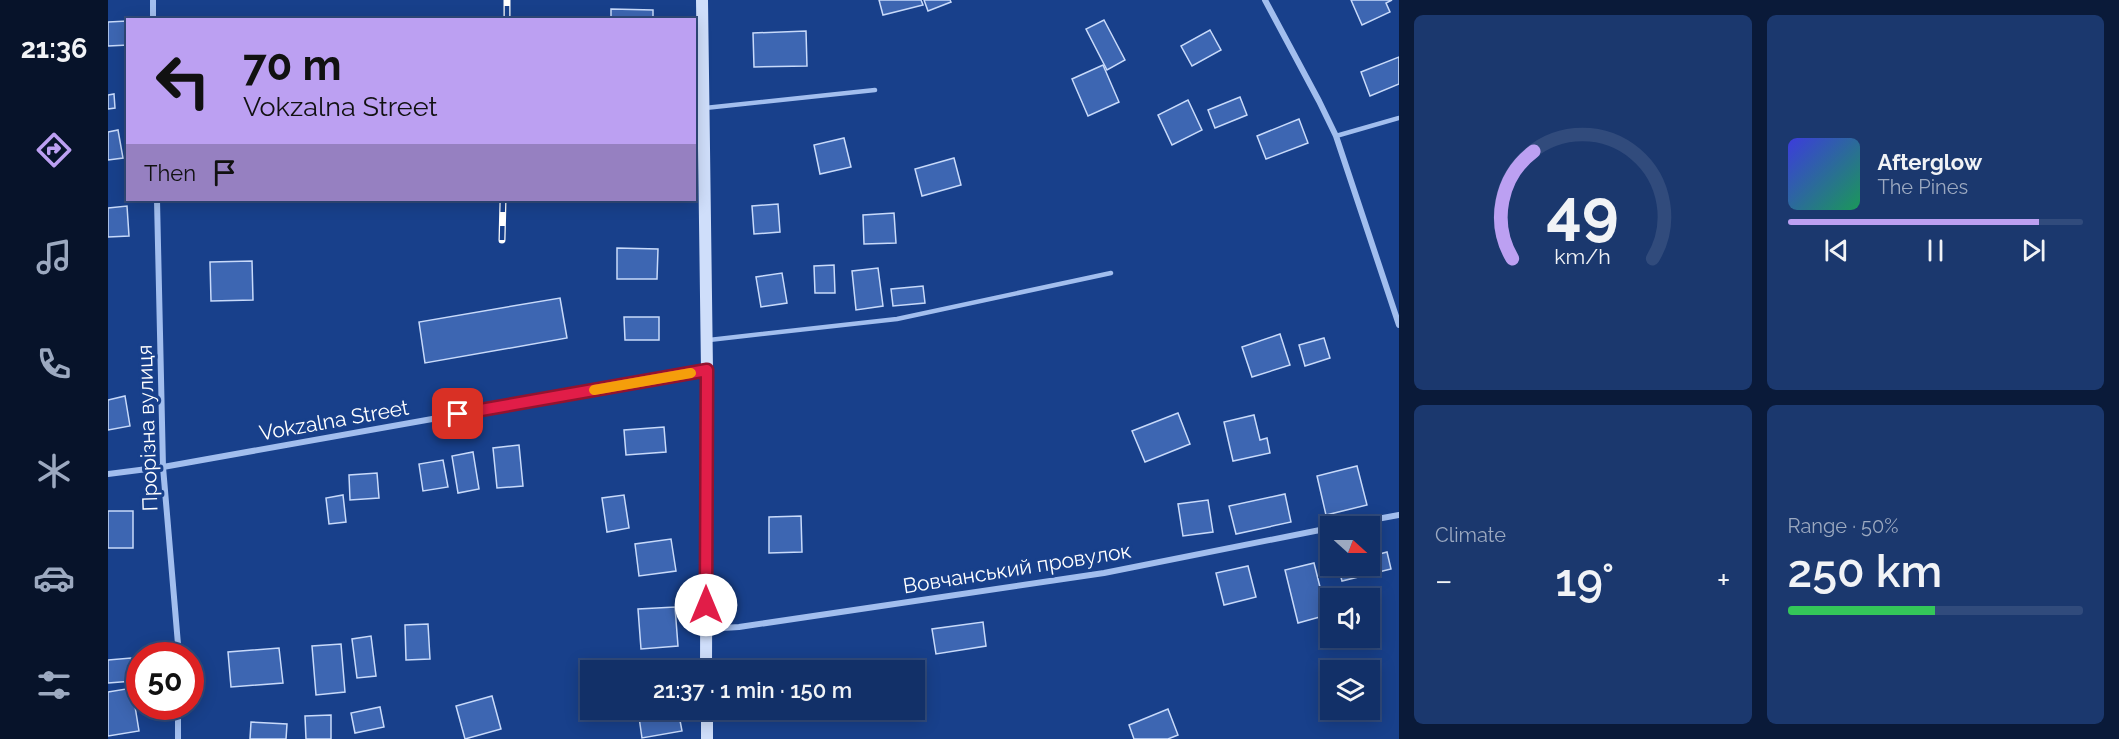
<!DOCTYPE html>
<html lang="en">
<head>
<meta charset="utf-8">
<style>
  :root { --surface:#123068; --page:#1b386e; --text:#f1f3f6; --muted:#9ca9c0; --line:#314b7c; --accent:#bca0f2 }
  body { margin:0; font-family:Raleway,sans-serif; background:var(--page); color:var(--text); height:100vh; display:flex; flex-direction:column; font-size:22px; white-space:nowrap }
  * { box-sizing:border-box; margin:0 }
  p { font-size:20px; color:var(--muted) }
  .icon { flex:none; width:33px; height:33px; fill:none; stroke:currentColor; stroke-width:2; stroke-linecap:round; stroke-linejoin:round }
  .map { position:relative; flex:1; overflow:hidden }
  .panel { display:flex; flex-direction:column; gap:15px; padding:15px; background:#0a1a39; width:720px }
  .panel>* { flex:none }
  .banner { position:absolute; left:18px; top:18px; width:570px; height:183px; border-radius:0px; box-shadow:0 3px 15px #0003,0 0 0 2px var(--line); background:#bca0f2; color:#111; overflow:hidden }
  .needle { width:39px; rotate:111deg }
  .fabs { position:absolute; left:1212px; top:516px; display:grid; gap:12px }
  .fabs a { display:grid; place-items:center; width:60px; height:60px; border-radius:0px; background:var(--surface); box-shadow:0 3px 15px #0003,0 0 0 2px var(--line); font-size:30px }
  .speed { position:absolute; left:18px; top:642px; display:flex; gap:12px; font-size:30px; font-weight:700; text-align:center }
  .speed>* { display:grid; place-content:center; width:78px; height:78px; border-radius:50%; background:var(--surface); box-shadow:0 3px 15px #0003,0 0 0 2px var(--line); line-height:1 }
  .speed .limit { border:9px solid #d22; background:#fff; color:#111 }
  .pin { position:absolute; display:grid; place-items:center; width:51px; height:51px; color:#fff; margin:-26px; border-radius:12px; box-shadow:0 3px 9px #0006 }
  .me { position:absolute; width:66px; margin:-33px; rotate:0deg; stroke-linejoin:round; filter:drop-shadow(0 0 4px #0008) }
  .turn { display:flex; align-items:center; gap:21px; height:126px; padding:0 18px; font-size:27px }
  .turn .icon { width:78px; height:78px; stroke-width:2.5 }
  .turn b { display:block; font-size:42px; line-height:51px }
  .then { display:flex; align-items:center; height:57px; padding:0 18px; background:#0003; gap:12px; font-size:22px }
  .big { font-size:45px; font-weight:600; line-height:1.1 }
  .panel .card { flex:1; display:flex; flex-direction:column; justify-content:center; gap:9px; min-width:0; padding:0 21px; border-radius:9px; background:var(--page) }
  .panel .dial { align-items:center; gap:0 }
  .dial svg { height:156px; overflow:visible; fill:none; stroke:var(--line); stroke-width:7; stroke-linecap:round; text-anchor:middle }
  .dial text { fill:var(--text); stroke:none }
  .song { display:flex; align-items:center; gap:18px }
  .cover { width:72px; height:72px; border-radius:9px; background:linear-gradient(135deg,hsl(240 70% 55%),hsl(150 70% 35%)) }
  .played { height:6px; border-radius:3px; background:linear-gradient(90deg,var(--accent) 85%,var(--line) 85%) }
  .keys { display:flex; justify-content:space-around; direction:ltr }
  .heat { display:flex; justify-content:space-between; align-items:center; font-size:33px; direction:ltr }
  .charge { height:9px; border-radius:4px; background:linear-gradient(90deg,#34c759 50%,var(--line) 0) }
  .panel .tiles { flex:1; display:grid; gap:15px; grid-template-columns:repeat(2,1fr) }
  .trip { position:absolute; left:472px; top:660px; width:345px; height:60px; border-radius:0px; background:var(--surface); box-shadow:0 3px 15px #0003,0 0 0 2px var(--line); font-weight:600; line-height:60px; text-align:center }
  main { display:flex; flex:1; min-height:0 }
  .dock { display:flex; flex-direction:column; width:108px; justify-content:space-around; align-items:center; background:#07132a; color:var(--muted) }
  .dock .icon { width:42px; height:42px }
  .dock .active { color:var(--accent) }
  .dock b { font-size:27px; color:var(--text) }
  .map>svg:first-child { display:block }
  .building { fill:#3d66b2; stroke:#c8dafa; stroke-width:1.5 }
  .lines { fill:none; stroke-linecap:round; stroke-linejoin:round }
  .service { stroke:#a2beee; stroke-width:4.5 }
  .minor { stroke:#a2beee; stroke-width:6 }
  .secondary { stroke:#cfdefa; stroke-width:12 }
  .rail-casing { stroke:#fff; stroke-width:7 }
  .rail { stroke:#18408b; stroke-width:4.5; stroke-dasharray:14; stroke-linecap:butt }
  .route-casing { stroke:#92132f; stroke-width:15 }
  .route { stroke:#e11d48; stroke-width:10 }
  .slow { stroke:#f59e0b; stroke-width:10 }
  .labels { text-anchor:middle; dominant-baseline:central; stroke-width:6; stroke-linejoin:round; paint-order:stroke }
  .street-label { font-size:21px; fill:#fff; stroke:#18408b }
</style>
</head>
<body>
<main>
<nav class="dock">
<b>21:36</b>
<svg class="icon active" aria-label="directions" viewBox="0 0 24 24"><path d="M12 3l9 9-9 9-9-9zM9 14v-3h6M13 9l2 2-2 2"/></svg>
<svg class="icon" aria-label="music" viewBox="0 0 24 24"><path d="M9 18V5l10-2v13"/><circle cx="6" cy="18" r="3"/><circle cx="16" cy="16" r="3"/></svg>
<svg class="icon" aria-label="phone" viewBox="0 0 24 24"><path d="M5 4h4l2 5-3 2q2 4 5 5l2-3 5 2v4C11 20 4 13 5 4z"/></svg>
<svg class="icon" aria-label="climate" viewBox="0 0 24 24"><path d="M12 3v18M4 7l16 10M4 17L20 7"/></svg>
<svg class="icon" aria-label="car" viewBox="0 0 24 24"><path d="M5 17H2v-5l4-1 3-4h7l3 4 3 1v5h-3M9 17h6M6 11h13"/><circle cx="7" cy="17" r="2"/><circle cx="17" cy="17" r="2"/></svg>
<svg class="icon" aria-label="filters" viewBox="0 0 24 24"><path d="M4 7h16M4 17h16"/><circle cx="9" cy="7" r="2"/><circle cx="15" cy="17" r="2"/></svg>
</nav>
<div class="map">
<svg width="1291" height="739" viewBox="0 0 1291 739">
  <rect width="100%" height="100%" fill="#18408b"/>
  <g class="building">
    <polygon points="771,0 813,0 815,5 775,15"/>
    <polygon points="816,0 842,0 843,2 820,11"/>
    <polygon points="1243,0 1284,0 1278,3 1282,12 1254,25"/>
    <polygon points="503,9 545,10 545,20 503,20"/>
    <polygon points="996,20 1017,60 999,70 978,29"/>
    <polygon points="19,21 20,45 0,46 0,22"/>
    <polygon points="1102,30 1113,50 1084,66 1073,46"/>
    <polygon points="698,31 699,66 646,67 645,33"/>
    <polygon points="1291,57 1291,84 1262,96 1253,72"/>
    <polygon points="995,65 1011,102 980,116 964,79"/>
    <polygon points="6,94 7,108 0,109 0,95"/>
    <polygon points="1132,97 1139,115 1107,128 1100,110"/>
    <polygon points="1080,100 1094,130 1064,145 1050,115"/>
    <polygon points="1191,119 1200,143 1158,159 1149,136"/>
    <polygon points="10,130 15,158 0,160 0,132"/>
    <polygon points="736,138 743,167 712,174 706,145"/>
    <polygon points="846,158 853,185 814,196 807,169"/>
    <polygon points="670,204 672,232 646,234 644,206"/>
    <polygon points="19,206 21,236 0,237 0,208"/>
    <polygon points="786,213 788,243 756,244 755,215"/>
    <polygon points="509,248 550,249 549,279 509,279"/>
    <polygon points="144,261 145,300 103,301 102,262"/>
    <polygon points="726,265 727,293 707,293 706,266"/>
    <polygon points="770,268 775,306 748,310 744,271"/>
    <polygon points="674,273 679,303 653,307 648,277"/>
    <polygon points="815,286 817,303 785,306 783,289"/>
    <polygon points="452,298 459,338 317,363 311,322"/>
    <polygon points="516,317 551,317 551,340 517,340"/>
    <polygon points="1172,334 1182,365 1144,377 1134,347"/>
    <polygon points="1216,338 1222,358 1197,366 1191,345"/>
    <polygon points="17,396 22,426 0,430 0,400"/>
    <polygon points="1070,413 1082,444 1037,462 1024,431"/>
    <polygon points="1146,415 1152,440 1159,438 1162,453 1125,461 1116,422"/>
    <polygon points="556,427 558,452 518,455 516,430"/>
    <polygon points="411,445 415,486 389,488 385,448"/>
    <polygon points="365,452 371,489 350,493 344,456"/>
    <polygon points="335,460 340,487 315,491 311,464"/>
    <polygon points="1249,466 1259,505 1218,515 1209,476"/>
    <polygon points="269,473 271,498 242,500 241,475"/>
    <polygon points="1177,494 1183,522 1128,534 1121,506"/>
    <polygon points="235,495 238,522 221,524 218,498"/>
    <polygon points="516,495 521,528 499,532 494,498"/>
    <polygon points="1100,500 1105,532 1075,536 1070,504"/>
    <rect x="0" y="511" width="25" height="37"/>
    <polygon points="693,516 694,552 661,553 661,517"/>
    <polygon points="563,539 568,571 531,576 527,544"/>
    <polygon points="1262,540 1264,540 1268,555 1279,552 1283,569 1234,581 1230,566 1262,566"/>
    <polygon points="1206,563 1219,615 1190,623 1177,570"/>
    <polygon points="1140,566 1148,597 1116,605 1108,573"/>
    <polygon points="567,607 570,646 533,649 530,609"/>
    <polygon points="875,622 878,646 828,654 824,629"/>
    <polygon points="320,624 322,659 298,660 297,625"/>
    <polygon points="263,636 268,676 249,678 244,639"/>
    <polygon points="233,644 237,692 208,695 204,646"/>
    <polygon points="171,648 175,683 123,687 120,652"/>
    <polygon points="23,658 25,681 0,683 0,660"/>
    <polygon points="24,688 31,731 0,736 0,692"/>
    <polygon points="384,696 393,729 357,739 348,706"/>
    <polygon points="272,707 276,727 247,733 243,713"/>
    <polygon points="1060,709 1070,735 1060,739 1026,739 1021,725"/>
    <polygon points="530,710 570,710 574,731 534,738"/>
    <polygon points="223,715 223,739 198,739 197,716"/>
    <polygon points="143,722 179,724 178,739 142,739"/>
  </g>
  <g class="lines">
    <g class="service">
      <polyline points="597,108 767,90"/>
      <polyline points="1228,136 1291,118"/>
      <polyline points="601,340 789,319 1003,273"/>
    </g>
    <g class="minor">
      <polyline points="45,0 45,20"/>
      <polyline points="1157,0 1211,101 1228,136 1291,325"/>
      <polyline points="49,200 55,467 71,656"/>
      <polyline points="0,474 55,467 599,370"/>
      <polyline points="1231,526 1291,515"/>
      <polyline points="598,629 631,627 996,573 1222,528"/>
      <polyline points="70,739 70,706"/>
    </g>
    <g class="secondary">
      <polyline points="594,0 599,370 598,670"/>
      <polyline points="599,710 599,739"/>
    </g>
    <defs>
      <g id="rail">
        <polyline points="399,20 399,0"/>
        <polyline points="394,240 395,200"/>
      </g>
    </defs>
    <use href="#rail" class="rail-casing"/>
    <use href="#rail" class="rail"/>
  </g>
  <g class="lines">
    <defs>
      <polyline id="route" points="350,414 599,370 598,605"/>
    </defs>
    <use href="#route" class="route-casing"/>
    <use href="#route" class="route"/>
    <polyline class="slow" points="486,390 583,373"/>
  </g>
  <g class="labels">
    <g class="street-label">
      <text transform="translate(226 420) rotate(-10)">Vokzalna Street</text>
      <text transform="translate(39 428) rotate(-92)">Прорізна вулиця</text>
      <text transform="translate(909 568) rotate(-9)">Вовчанський провулок</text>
    </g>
  </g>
</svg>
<div class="fabs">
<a><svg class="needle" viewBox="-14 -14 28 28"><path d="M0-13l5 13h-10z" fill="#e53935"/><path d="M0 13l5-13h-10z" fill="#9ca9c0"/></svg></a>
<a><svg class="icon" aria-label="sound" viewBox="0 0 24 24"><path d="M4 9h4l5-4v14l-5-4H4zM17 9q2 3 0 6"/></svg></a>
<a><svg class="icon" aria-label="layers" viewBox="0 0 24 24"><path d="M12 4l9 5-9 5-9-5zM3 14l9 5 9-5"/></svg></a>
</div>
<div class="speed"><div class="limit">50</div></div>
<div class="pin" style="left:350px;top:414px;background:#d93025"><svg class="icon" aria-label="arrive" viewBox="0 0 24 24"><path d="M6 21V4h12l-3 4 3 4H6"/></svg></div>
<svg class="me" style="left:598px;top:605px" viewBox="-20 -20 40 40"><circle r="19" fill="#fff"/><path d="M0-13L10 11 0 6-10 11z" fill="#e11d48"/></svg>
<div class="trip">21:37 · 1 min · 150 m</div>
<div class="banner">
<div class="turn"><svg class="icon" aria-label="left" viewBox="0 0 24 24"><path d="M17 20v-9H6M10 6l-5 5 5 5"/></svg><div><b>70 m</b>Vokzalna Street</div></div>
<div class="then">Then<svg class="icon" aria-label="arrive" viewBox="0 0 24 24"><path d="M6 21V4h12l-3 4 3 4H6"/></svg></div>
</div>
</div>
<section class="panel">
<div class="tiles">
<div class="card dial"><svg viewBox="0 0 100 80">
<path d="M14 69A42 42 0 1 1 86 69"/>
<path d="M14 69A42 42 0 0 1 25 14" stroke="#bca0f2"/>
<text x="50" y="56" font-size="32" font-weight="700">49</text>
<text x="50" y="72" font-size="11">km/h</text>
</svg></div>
<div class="card">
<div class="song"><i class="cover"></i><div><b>Afterglow</b><p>The Pines</p></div></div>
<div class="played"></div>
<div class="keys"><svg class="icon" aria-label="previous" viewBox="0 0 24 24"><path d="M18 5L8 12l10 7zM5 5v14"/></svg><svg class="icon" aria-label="pause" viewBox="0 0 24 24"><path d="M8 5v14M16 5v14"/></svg><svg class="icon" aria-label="next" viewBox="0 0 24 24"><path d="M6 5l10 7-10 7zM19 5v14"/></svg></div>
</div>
<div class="card"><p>Climate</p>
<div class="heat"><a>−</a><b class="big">19°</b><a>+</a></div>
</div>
<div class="card"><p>Range · 50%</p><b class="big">250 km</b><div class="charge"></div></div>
</div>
</section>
</main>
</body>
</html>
